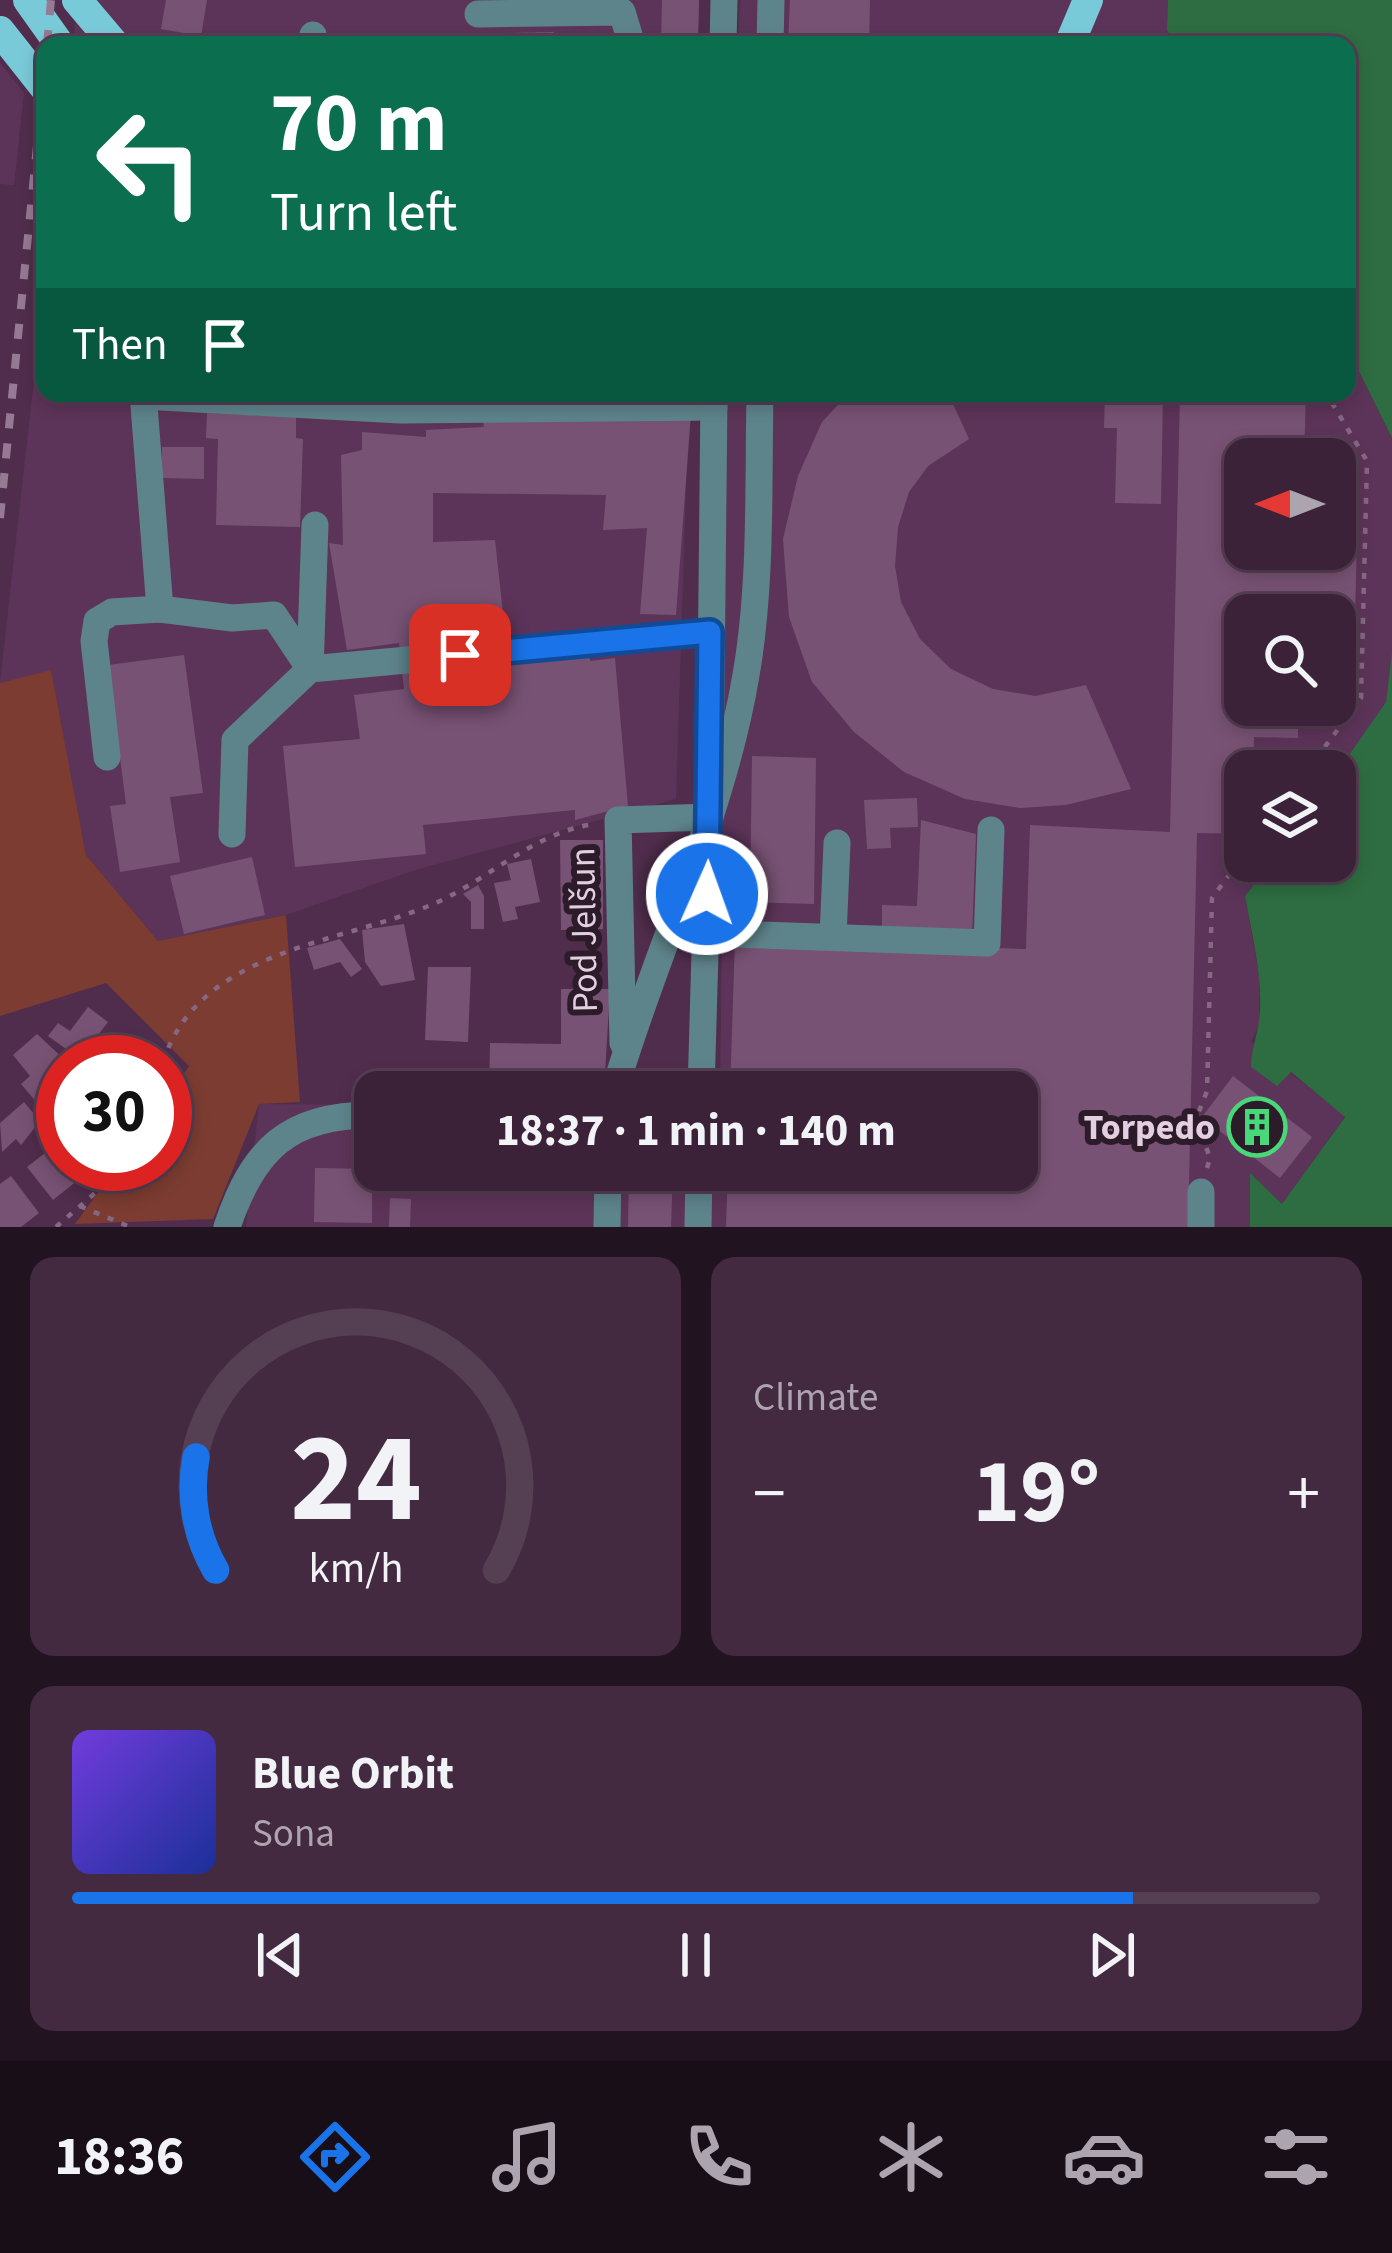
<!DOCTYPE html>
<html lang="en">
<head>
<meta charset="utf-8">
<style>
  :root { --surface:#3c2239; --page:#432a41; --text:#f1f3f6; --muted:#aca4ae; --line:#553f53; --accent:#1a73e8 }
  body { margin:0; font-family:"Source Sans 3",sans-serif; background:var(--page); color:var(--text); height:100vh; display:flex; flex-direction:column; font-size:45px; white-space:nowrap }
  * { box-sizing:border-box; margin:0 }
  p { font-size:39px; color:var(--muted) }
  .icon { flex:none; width:66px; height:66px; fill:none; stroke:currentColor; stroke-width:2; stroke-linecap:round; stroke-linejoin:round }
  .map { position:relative; height:1227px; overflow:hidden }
  .details { display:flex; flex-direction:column; gap:30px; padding:30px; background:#21131f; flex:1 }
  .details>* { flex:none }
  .banner { position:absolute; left:36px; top:36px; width:1320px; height:366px; border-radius:24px; box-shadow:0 6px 18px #0003,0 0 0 3px var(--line); background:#0b6e4f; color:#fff; overflow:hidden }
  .needle { width:78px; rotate:270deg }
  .tools { position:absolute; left:1224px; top:438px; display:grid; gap:24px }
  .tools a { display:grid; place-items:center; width:132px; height:132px; border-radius:24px; background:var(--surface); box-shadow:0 6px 18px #0003,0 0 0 3px var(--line); font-size:60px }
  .speed { position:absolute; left:36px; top:1035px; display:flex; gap:24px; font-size:60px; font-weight:700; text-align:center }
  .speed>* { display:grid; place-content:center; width:156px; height:156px; border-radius:50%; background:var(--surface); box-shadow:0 6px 18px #0003,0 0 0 3px var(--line); line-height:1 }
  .speed .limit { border:18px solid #d22; background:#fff; color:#111 }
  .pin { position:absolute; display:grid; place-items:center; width:102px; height:102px; color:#fff; margin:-51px; border-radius:24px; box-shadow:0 6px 18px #0006 }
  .me { position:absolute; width:132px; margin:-66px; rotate:2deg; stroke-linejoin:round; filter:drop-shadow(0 0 9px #0008) }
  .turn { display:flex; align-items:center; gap:42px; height:252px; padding:0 36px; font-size:54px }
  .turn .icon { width:156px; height:156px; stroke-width:2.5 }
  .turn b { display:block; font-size:84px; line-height:102px }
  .then { display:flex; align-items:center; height:114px; padding:0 36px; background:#0003; gap:24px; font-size:45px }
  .big { font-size:90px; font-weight:700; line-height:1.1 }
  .details .tile { flex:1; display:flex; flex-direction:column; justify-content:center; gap:18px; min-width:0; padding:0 42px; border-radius:24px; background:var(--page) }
  .details .dial { align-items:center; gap:0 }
  .dial svg { height:312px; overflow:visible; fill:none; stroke:var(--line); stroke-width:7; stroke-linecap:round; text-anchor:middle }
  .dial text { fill:var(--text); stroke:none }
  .song { display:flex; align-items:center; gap:36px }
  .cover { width:144px; height:144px; border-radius:18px; background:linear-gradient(135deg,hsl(260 70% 55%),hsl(230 70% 35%)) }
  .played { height:12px; border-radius:6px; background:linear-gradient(90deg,var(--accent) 85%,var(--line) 85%) }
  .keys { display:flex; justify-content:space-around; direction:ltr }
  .heat { display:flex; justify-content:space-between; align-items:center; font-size:66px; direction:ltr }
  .details .tiles { flex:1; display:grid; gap:30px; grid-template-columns:1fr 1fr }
  .tile:last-child { grid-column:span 2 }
  .trip { position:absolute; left:354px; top:1071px; width:684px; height:120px; border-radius:24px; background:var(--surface); box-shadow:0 6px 18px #0003,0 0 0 3px var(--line); font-weight:700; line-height:120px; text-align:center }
  .tabs { display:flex; height:192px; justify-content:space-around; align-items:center; background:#180e17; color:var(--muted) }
  .tabs .icon { width:84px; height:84px }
  .tabs .on { color:var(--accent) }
  .tabs b { font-size:54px; color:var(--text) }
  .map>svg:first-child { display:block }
  .built { fill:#5d3459; fill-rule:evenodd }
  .green { fill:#7c3c31 }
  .water { fill:#2e6d41 }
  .building { fill:#785274 }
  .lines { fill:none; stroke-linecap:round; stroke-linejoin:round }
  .path { stroke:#866882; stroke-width:4.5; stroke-dasharray:6 9; stroke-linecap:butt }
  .minor { stroke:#5e848b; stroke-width:27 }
  .major { stroke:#79cad9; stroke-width:30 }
  .rail { stroke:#967992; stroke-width:8; stroke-dasharray:15 15; stroke-linecap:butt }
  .route-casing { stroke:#114b97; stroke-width:30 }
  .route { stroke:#1a73e8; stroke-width:21 }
  .labels { text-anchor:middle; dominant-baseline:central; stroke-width:12; stroke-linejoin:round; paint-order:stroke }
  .street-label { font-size:36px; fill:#e4cee1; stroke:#2c1c2a }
  .poi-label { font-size:36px; font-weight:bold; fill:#e4cee1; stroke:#2c1c2a; text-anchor:end }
</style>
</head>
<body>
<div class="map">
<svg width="1392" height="1227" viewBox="0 0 1392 1227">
  <rect width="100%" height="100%" fill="#502d4c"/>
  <g class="built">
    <polygon points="78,0 699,0 698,45 73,45"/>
    <polygon points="740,0 1168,0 1167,30 1175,45 738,45"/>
    <polygon points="0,63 24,93 14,185 0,184"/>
    <polygon points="45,282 45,393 689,393 676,799 415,870 286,915 158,941 86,855 51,671 0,683"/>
    <path d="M1347,347L1392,438V651L1386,702L1335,775V771H1245V861H1272L1245,896L1259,975V1025L1251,1042L1345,1116L1282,1204L1251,1174L1250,1227H246L259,1104L375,1105V1170H1017V1092H720L722,930H734L735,888L707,884L722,393H1347ZM1245,459H1335V549H1245ZM1245,615H1335V705H1245Z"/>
  </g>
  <polygon class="green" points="51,670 86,855 158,941 286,915 300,1102 259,1104 213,1219 75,1224 119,1164 165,1164 165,1100 189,1066 106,983 0,1016 0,683"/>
  <g class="water">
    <polygon points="1168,0 1392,0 1392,438 1347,347 1347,45 1175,45 1167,30"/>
    <path d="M1392,651V1227H1250V1173L1282,1204L1345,1117L1291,1072L1277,1086L1251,1067C1251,1050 1257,1037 1259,1021C1264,979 1252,936 1245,896L1272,861H1335V775L1386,702Z"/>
  </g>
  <g class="building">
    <polygon points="166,0 207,0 201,36 161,29"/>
    <polygon points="662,0 699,0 698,45 661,45"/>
    <polygon points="790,0 870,0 869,45 788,45"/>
    <polygon points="554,32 554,45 456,45 455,34"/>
    <polygon points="370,393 493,393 491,409"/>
    <polygon points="849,393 948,393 969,439 928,466 909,492 898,527 895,566 901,602 920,639 951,669 993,689 1035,696 1086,685 1131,789 1066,805 1020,808 965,799 904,772 854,732 812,682 789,617 783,539 798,476 822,422"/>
    <polygon points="1105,393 1163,393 1161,504 1115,503 1117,428 1104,428"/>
    <polygon points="1180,393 1306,393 1304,459 1245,459 1245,549 1335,549 1335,461 1359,461 1353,694 1343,710 1310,709 1335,705 1335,615 1245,615 1245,705 1298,705 1298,738 1254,737 1253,771 1245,771 1245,834 1197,833 1188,1227 726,1227 728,1170 1017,1170 1017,1092 730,1092 735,939 1026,949 1030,825 1170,832"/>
    <polygon points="207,413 296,417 296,438 303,439 300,527 216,525 218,439 206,438"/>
    <polygon points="691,413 676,615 640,614 647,528 603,530 606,495 433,493 433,542 495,540 506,641 587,633 590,661 615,658 628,806 575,820 575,810 423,825 426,854 295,867 283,746 360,739 354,695 404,689 399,643 347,650 329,543 343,545 341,455 362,450 362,432 426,437 426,430 484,427 483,419"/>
    <polygon points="162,447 204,447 204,479 162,478"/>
    <polygon points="184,655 203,793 170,797 180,862 120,872 110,806 126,804 108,665"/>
    <polygon points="752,756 816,758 814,904 750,902"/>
    <polygon points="917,798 918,827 890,828 891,848 867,849 864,800"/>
    <polygon points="921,820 976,834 972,937 882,934 882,905 917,906"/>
    <polygon points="560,840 603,840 603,929 561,930"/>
    <polygon points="252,857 265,915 184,934 170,876"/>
    <polygon points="531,859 540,902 515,907 518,919 503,922 494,883 511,880 507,864"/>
    <polygon points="478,885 484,896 484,929 471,929 471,902 463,894"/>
    <polygon points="404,924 415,980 381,986 365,962 362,930"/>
    <polygon points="340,939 362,969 351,977 340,962 314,970 307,948"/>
    <polygon points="428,967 471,967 468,1042 425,1040"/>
    <polygon points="561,989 610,989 604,1092 489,1092 490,1043 561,1044"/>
    <polygon points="88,1007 108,1022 80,1059 48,1036 58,1023 70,1031"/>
    <polygon points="110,1032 152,1062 88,1062"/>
    <polygon points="37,1034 67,1062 63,1095 44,1111 21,1084 30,1076 13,1055"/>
    <polygon points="1233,1076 1312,1137 1280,1178 1202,1117"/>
    <polygon points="24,1102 40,1121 21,1145 16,1139 2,1152 0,1123"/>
    <polygon points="63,1139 63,1164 98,1164 53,1200 27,1167"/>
    <polygon points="315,1168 372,1169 372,1223 314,1222"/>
    <polygon points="629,1170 673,1170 671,1227 628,1227"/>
    <polygon points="11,1176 39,1213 21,1227 0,1227 0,1184"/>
    <polygon points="390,1198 411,1199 410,1227 389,1227"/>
  </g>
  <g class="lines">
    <g class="path">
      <polyline points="1307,771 1361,698 1367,461 1326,393"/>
      <path d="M163,1062C199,950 338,944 431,905C488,881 533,832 595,824"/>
      <polyline points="1207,1168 1210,1158 1196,1119 1207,1091 1212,898 1245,854"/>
      <polyline points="80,1206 130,1227"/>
      <polyline points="56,1227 109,1181 119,1164"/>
    </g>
    <g class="minor">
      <polyline points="478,14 622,12 632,45"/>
      <polyline points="313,35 314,45"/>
      <polyline points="723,45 724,0"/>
      <polyline points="770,45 771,0"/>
      <polyline points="143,396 400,410 714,407"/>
      <polyline points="160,609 232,618 274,615 310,669"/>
      <polyline points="310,669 315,525"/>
      <polyline points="107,757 94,641 97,621 112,612 160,609 143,393"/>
      <polyline points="710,785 714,393"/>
      <polyline points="232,834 235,740 310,669 710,632"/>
      <polyline points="705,933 987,943 991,830"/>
      <polyline points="833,937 837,843"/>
      <polyline points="623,1043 618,820 710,817"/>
      <path d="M614,1092C655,952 722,819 746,675C762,583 758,486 760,393"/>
      <polyline points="701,1092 708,847"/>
      <polyline points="427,1173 608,1177"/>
      <path d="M227,1227C253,1149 289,1114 375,1115"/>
      <polyline points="607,1227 608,1170"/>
      <polyline points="698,1227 699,1170"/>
      <polyline points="1201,1227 1201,1192"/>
    </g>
    <g class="major">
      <polyline points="28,0 60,45"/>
      <polyline points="77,0 115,45"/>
      <polyline points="0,31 45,88"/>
      <polyline points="1069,45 1088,0"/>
    </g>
    <g class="rail">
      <polyline points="47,45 51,0"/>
      <polyline points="0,518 45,65"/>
    </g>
  </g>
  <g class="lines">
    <defs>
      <polyline id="route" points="460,655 710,632 707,894"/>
    </defs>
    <use href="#route" class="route-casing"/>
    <use href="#route" class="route"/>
  </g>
  <defs>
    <symbol id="building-ring" viewBox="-11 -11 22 22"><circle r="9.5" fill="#2c1c2a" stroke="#48d779" stroke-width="1.5"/><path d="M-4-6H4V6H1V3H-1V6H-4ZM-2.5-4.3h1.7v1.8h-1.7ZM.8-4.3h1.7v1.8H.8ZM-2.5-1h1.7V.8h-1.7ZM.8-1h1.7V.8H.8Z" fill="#48d779"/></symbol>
  </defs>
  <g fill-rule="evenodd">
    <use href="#building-ring" x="1224" y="1094" width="66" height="66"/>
  </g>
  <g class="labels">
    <g class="street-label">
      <text transform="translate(584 930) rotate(-91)">Pod Jelšun</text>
    </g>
    <g class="poi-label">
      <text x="1215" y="1127">Torpedo</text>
    </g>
  </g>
</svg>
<div class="tools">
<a><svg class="needle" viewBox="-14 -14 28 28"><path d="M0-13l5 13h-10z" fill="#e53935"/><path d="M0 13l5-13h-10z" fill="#aca4ae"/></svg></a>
<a><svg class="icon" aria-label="search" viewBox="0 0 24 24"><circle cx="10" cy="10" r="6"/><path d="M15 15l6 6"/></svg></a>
<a><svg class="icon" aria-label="layers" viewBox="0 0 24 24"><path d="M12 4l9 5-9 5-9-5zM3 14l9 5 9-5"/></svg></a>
</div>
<div class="speed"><div class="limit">30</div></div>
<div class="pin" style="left:460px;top:655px;background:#d93025"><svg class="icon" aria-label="arrive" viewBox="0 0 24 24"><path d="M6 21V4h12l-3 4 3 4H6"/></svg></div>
<svg class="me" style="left:707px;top:894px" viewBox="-20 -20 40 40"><circle r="17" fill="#1a73e8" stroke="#fff" stroke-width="3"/><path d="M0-11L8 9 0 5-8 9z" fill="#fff"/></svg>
<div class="trip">18:37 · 1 min · 140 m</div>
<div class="banner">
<div class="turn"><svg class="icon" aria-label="left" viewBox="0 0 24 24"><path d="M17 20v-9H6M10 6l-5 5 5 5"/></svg><div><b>70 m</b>Turn left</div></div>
<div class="then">Then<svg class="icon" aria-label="arrive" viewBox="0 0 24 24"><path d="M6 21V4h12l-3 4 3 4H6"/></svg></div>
</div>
</div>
<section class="details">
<div class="tiles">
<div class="tile dial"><svg viewBox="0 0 100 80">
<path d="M14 69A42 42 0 1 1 86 69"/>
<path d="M14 69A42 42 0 0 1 9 40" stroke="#1a73e8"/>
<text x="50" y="56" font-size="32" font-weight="700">24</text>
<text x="50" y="72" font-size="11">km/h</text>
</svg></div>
<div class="tile"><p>Climate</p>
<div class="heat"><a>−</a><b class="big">19°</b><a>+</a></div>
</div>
<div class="tile">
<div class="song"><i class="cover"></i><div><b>Blue Orbit</b><p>Sona</p></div></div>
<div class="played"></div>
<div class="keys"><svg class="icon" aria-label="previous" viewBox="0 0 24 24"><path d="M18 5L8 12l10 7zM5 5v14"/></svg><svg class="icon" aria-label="pause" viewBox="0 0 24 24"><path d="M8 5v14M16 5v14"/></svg><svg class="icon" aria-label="next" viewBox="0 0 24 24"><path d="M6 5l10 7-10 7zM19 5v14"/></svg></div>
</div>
</div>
</section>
<nav class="tabs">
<b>18:36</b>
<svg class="icon on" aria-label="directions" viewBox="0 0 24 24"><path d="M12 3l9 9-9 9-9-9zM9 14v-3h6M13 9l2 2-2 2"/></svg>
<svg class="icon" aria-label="music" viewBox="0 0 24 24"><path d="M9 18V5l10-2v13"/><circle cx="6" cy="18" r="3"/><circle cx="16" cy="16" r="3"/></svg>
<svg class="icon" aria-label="phone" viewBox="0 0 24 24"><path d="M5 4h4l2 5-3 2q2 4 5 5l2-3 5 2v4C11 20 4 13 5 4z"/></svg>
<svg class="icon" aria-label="climate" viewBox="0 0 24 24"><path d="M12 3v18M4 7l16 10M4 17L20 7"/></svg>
<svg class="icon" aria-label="car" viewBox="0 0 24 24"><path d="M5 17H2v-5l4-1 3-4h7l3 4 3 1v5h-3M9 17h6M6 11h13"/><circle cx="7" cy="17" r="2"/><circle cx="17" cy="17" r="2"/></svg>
<svg class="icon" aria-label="filters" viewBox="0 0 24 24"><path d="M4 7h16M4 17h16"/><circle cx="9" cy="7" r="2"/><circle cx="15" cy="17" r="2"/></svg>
</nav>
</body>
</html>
